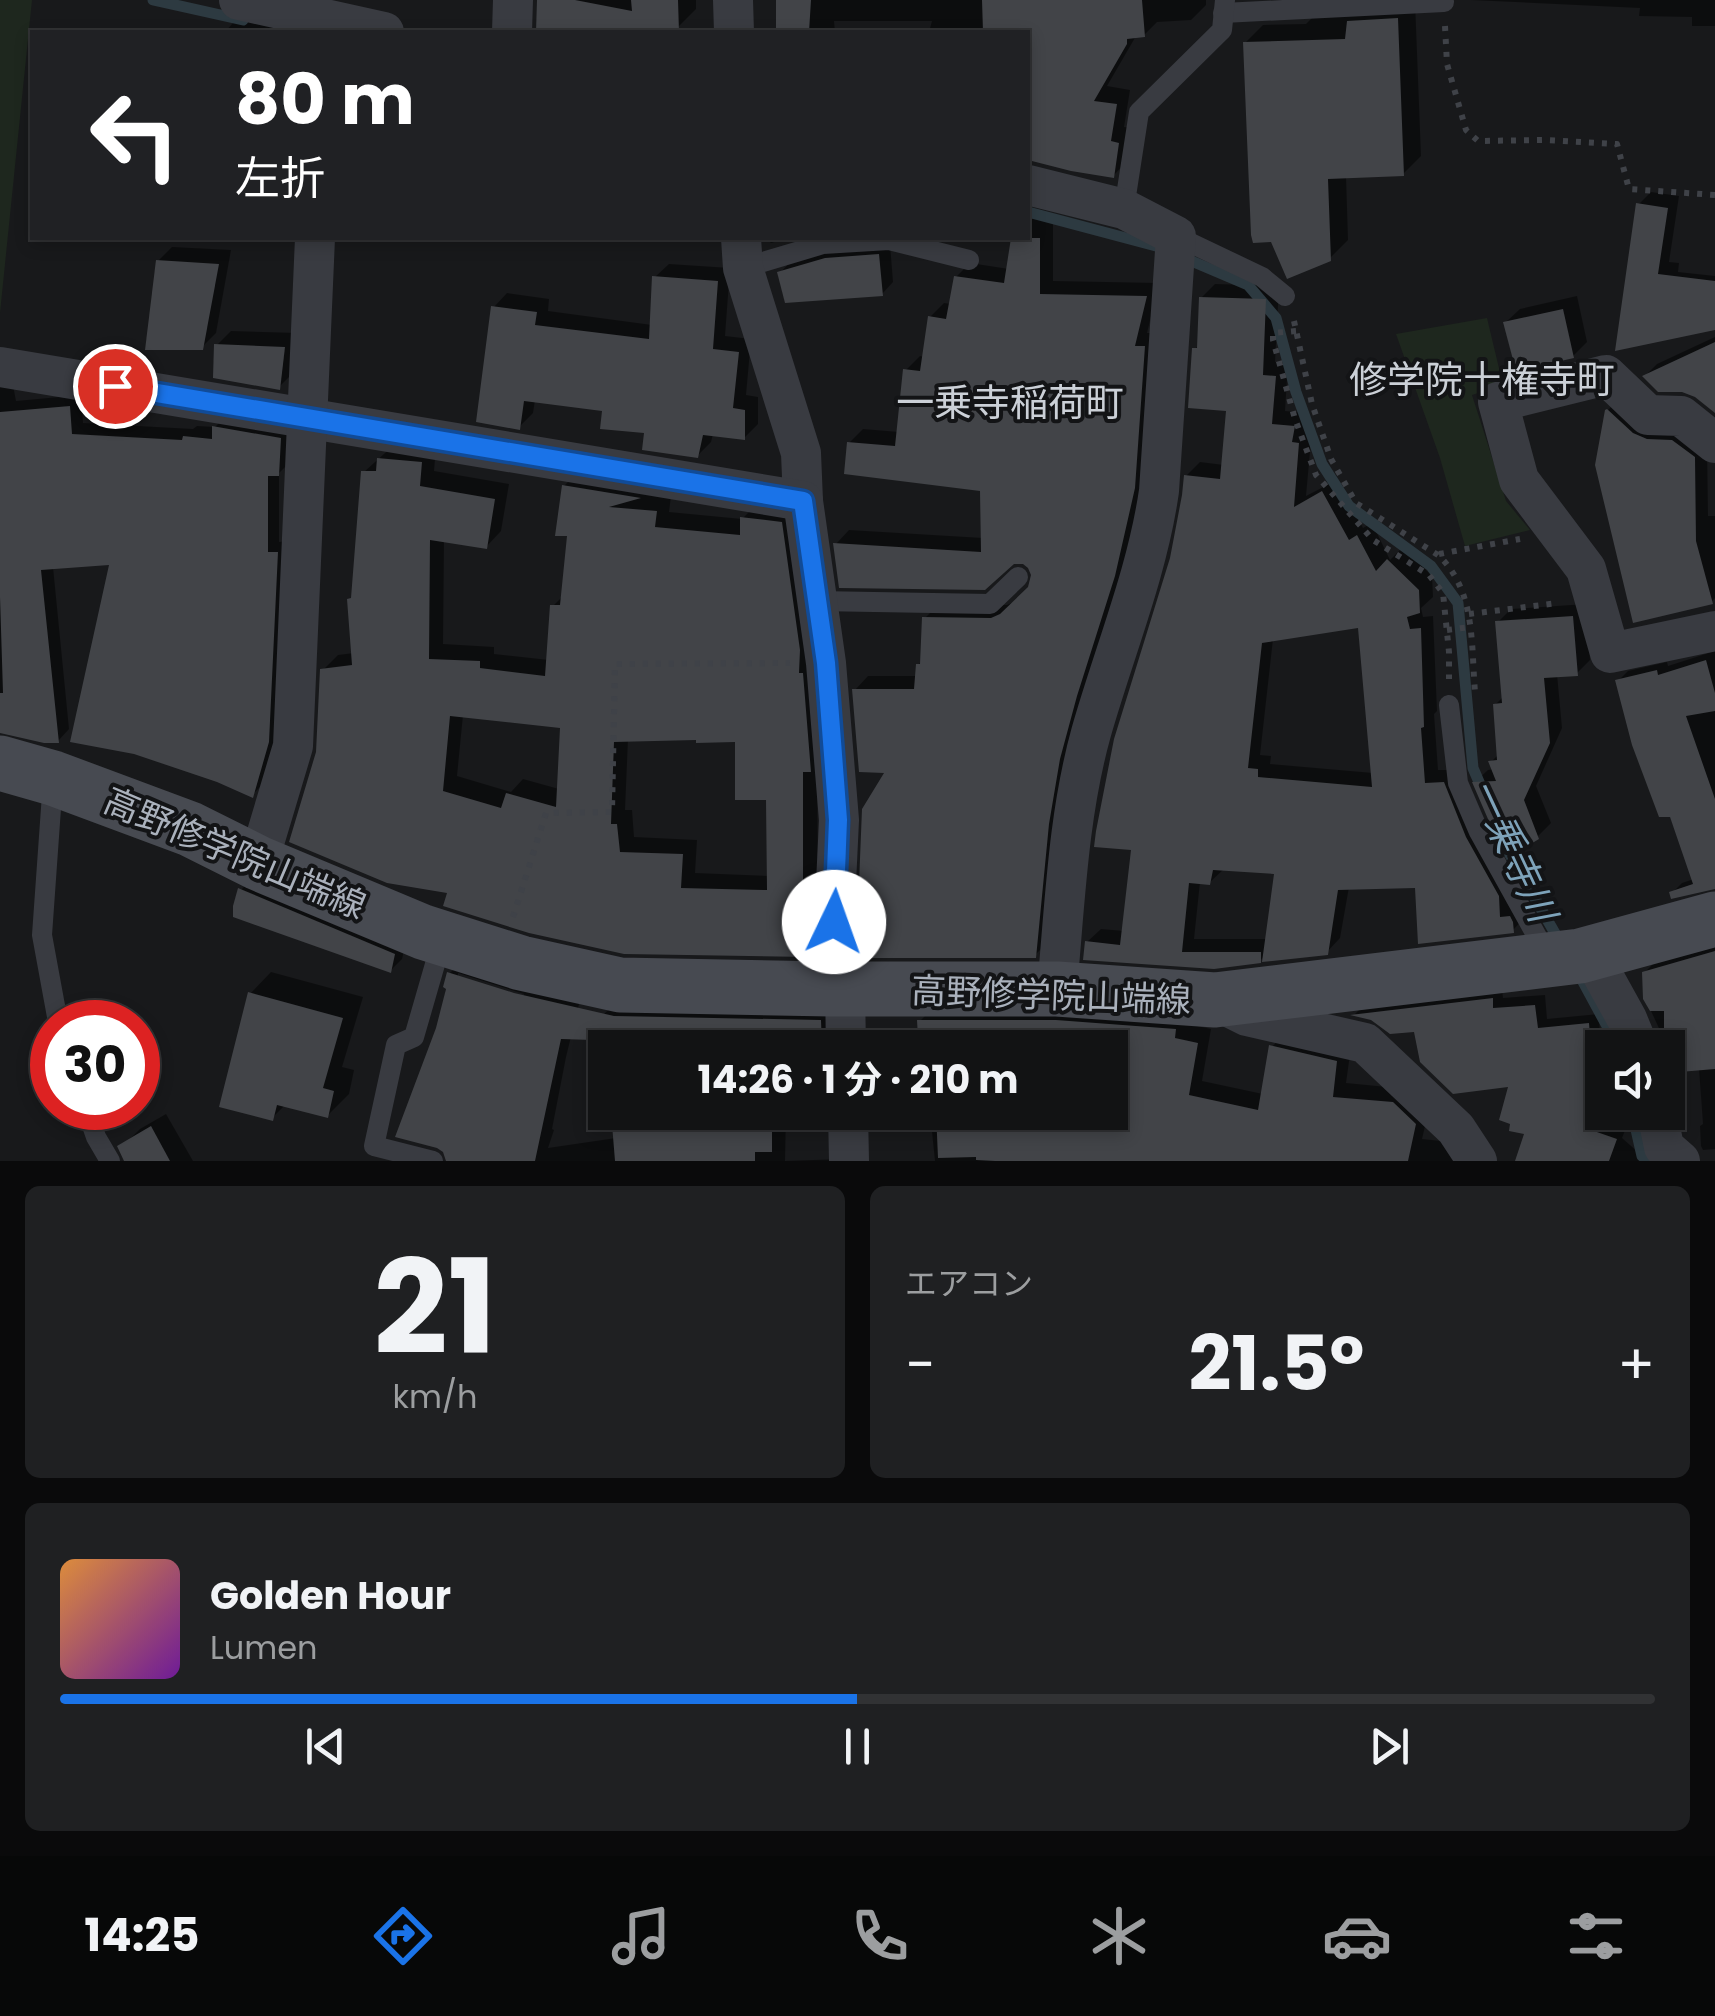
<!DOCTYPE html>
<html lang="ja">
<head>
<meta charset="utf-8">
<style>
  :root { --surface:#121314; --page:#1f2022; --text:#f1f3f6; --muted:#9c9ea0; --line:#313234; --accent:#1a73e8 }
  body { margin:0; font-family:Poppins,"Noto Sans JP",sans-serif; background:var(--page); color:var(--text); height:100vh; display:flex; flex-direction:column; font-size:38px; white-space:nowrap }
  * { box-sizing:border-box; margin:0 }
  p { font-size:32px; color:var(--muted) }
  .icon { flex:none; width:55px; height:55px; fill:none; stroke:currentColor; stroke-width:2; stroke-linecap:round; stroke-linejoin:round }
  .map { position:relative; height:1161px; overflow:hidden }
  .panel { display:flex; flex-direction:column; gap:25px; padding:25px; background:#0a0a0b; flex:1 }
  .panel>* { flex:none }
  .banner { position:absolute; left:30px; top:30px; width:1000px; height:210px; border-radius:0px; box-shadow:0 5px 15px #0003,0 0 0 2px var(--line); background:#202124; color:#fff; overflow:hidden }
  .fabs { position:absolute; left:1585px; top:1030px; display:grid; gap:20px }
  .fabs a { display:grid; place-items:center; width:100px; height:100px; border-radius:0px; background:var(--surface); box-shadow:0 5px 15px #0003,0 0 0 2px var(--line); font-size:50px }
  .speed { position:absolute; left:30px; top:1000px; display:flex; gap:20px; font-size:50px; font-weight:700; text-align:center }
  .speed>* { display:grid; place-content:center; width:130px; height:130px; border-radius:50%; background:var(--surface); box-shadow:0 5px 15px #0003,0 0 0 2px var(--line); line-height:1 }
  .speed .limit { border:15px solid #d22; background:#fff; color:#111 }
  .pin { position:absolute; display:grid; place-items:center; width:85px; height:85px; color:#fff; margin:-42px; border:5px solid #fff; border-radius:50%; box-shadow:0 2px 10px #0007 }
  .me { position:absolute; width:110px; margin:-55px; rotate:3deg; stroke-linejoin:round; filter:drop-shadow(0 0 8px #0008) }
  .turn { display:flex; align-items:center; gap:35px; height:210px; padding:0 40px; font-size:45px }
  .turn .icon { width:130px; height:130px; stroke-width:2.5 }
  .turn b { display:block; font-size:70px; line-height:85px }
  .big { font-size:75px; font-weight:700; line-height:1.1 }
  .panel .tile { flex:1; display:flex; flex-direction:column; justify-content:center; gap:15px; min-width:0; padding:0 35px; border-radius:15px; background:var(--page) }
  .panel .dial { align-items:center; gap:0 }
  .dial b { font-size:130px; line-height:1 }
  .song { display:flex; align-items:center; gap:30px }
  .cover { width:120px; height:120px; border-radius:15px; background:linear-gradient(135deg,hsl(30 70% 55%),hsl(280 70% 35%)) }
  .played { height:10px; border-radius:5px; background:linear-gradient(90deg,var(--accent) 50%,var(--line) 50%) }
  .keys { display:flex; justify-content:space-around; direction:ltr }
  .heat { display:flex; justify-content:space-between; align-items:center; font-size:55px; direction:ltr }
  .panel .tiles { flex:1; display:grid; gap:25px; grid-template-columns:1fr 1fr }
  .tile:last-child { grid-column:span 2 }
  .trip { position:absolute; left:588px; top:1030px; width:540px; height:100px; border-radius:0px; background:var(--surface); box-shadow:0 5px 15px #0003,0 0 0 2px var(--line); font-weight:700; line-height:100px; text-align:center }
  .menu { display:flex; height:160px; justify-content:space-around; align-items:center; background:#070808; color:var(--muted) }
  .menu .icon { width:70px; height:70px }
  .menu .current { color:var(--accent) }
  .menu b { font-size:45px; color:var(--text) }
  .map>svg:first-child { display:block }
  .green { fill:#1e271e }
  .shadow { fill:#0007; fill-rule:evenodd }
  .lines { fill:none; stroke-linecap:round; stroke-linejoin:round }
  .stream { stroke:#2d3a41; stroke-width:11 }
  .building { fill:#424448; fill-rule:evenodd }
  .path { stroke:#3f4248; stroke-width:6; stroke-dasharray:5 8; stroke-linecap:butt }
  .lane { stroke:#393b41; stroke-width:20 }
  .street { stroke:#393b41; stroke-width:40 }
  .secondary { stroke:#474a51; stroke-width:55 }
  .route-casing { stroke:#114b97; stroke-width:25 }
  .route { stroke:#1a73e8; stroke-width:18 }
  .labels { text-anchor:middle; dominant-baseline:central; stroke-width:8; stroke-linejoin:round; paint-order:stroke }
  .street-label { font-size:35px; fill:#aab1bc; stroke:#131416 }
  .neighbourhood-label { font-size:38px; fill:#cbd0d7; stroke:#131416 }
  .water-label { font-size:38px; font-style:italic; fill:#7ea3ba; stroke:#131416 }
</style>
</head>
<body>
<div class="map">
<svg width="1715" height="1161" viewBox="0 0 1715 1161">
  <rect width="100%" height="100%" fill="#18191b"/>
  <g class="green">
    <polygon points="0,0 32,0 0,313"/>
    <polygon points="1487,318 1503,385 1472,395 1506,501 1530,530 1465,546 1440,458 1396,334"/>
  </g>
  <g class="shadow">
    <polygon points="539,0 696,0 696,9 678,27 652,28 652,32 538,32"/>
    <polygon points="779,0 1206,0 1206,5 1191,20 1157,22 1144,35 1136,36 1107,86 1130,90 1124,127 1133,128 1128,160 1113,176 1028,158 1028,32 929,32 932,21 834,21 835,32 779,32"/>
    <polygon points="1471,0 1715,0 1715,26 1692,26 1692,17 1639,16 1640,8"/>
    <polygon points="1415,1 1421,156 1403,174 1346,176 1348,240 1330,258 1273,240 1245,43 1263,25 1306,24 1324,6"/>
    <polygon points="240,15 304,32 225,32"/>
    <polygon points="1651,192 1679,196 1669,262 1679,263 1678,272 1715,276 1715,327 1618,347 1639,204"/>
    <polygon points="1029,218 1053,222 1053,281 1159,283 1147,333 1158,333 1148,472 1049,941 1035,955 889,770 855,690 868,676 917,676 918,665 923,660 925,618 939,604 1007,605 1016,601 1030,587 1034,574 1024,562 836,544 849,530 983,538 982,489 849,443 863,429 899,432 906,370 920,356 924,357 930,317 944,303 951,304 956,277 970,263 1009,269 1014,238 1028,238"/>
    <polygon points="766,238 788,238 771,243"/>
    <polygon points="890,244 893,282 882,294 780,273 791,261 839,247"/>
    <polygon points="172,247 231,250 216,333 202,347 158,261"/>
    <polygon points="669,264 730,268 725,336 751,339 746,395 758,397 758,424 744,438 713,434 711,442 697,456 605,409 535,400 533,413 519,427 494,307 507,293 549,299 548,311 652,325 655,277"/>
    <path d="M1215,284L1279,286L1275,362L1288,363L1285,411L1307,413L1305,428L1312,429L1306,496L1337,480L1363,528L1372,523L1390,560L1403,547L1432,576L1433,597L1421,608L1423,617L1433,616L1437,711L1434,714L1438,770H1458L1526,916L1513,930L1417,886L1349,887L1340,938L1326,953L1266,954L1260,961L1087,942L1101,929L1124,931L1172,558L1186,476L1200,462L1224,465L1228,408L1195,349L1199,345L1201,298ZM1361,626L1373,773L1270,764L1271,756L1260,755L1273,639ZM1224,869L1277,872L1268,939H1194L1200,882L1209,883Z"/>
    <polygon points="1577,296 1587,342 1573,356 1505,323 1520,309"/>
    <polygon points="231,331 298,333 293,373 279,387 217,345"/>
    <polygon points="1715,337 1715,409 1697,395 1645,376 1657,364"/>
    <polygon points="0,380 12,380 16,401 81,395 83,423 193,429 197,426 215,427 226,416 292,427 290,462 279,473 279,542 288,541 280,728 264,783 252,795 112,562 53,567 69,729 58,741 0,730"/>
    <polygon points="1621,397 1707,444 1708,516 1715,516 1715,598 1712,601 1607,411"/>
    <path d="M395,444L436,447L434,471L509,484L501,531L486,547L444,540L443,644L494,647V654L549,660L553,606L564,595L570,534L564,486L579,471L671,496L669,512L742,519L758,503L797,507L817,763L818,890L823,939L808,955L450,892L318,753L323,670L338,655L354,653V595L364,472ZM463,715L563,725L559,789L523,779L511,792L457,776ZM698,738L737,739L769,797V876L695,873L697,840L634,837L632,810H625L628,739Z"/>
    <polygon points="1586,604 1590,660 1577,673 1557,674 1562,728 1536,786 1551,823 1537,837 1475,782 1488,770 1494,769 1491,762 1499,754 1495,705 1504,696 1498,622 1511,609"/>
    <polygon points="1715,651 1715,886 1672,893 1682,883 1694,879 1618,681 1628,671 1667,662 1668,666"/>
    <polygon points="253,877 406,942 402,959 390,971 241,890"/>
    <polygon points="1715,945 1715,1149 1703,1150 1701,1146 1700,1126 1703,1124 1699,1068 1668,1070 1668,1048 1664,1048 1664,1039 1645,998 1644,973 1655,962"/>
    <path d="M464,959L582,992L566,1057L552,1129L554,1130L548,1148L616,1138L613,1112H786L785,1161L843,1159L844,1161H448L438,1029L449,974ZM458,973L524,994L523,999L458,978Z"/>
    <polygon points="271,972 363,997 342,1067 354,1070 349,1094 328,1115 286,1104 272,1118 250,994"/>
    <polygon points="1502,989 1503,998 1545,995 1547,1019 1599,1014 1600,1040 1623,1036 1629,1048 1602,1048 1603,1121 1626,1128 1622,1138 1648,1161 1517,1161 1528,1132 1512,1084 1416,1029 1355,1014 1363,1006"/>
    <polygon points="619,1000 835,1007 835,1048 608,1048 604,1014"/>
    <polygon points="934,1007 1188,1024 1211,1029 1202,1081 1263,1094 1272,1047 1286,1032 1351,1047 1346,1083 1408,1089 1429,1109 1422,1139 1460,1143 1462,1161 935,1161 930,1112 1110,1112 1110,1048 920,1048 920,1021"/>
    <polygon points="166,1114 193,1161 134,1161 126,1143 140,1129"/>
  </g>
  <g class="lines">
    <g class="stream">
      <polyline points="153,0 243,20"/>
      <polyline points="1028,212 1156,246"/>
      <polyline points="1182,257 1248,285 1276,318 1296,392 1322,464 1349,506 1431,566 1458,603 1473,768 1485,796"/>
      <polyline points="1505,846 1560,942"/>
      <polyline points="1582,980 1614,1039 1616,1048"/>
      <polyline points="1632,1112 1642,1156 1648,1161"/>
    </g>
  </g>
  <g class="building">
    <polygon points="537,0 575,0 632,11 631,0 678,0 679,32 536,32"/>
    <polygon points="776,0 811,0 809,32 776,32"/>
    <polygon points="982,0 1142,0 1145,37 1127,39 1127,44 1094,101 1117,104 1111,141 1119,143 1114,178 1071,171 1028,160 1028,32 983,32"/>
    <polygon points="1398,18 1404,176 1328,179 1331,261 1287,279 1271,242 1253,243 1251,235 1243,42 1345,39 1347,21"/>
    <polygon points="1636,203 1668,208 1658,274 1715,281 1715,330 1615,351"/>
    <polygon points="1011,238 1040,238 1040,294 1147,296 1135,346 1145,346 1135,488 1115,576 1077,696 1060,759 1049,824 1036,958 856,958 862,809 884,773 859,772 852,689 914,689 916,664 920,664 922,617 991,618 1000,614 1028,587 1031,575 1028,568 1023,564 1014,564 985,590 839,588 833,543 981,552 980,491 844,474 847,442 895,446 903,369 920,371 928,316 946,319 954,276 1004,283"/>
    <polygon points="879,254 883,296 785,303 777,272 825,258"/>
    <polygon points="156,260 219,264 203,350 145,350"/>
    <polygon points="652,276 718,281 713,349 739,352 733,408 745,410 745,440 703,435 698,458 642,450 644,433 600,429 602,411 524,401 520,430 476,422 491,306 537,312 535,325 649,339"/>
    <path d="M1199,297L1266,299L1263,375L1276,376L1272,424L1295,426L1292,442L1299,443L1294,507L1322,491L1349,540L1357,535L1376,571L1387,559L1419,590L1420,613L1407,617L1410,629L1421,628L1424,727L1421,728L1425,783L1444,782L1466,837L1499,896L1500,917L1510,916L1513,922L1514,933L1418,944L1415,888L1338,890L1328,955L1262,962L1274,874L1213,870L1210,885L1189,883L1182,952H1261V963L1214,969L1083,960L1085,941L1120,945L1131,850L1094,847L1096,831L1114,739L1170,558L1182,495L1184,475L1220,479L1226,411L1188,408L1192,348H1197ZM1358,628L1372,787L1258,777V769L1248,768L1262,643Z"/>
    <polygon points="1563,309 1574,358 1516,371 1503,322"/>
    <polygon points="1715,342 1715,413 1695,397 1682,392 1658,392 1642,376"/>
    <polygon points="214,344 285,347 280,390 213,378"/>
    <polygon points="70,406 72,434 182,440 183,436 212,439 212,426 281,438 279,476 268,476 268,552 278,552 269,742 253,798 217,782 134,754 70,742 109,565 41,570 59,743 44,743 0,733 0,693 3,693 0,597 0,412"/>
    <polygon points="1607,409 1633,433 1647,439 1672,440 1695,457 1696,541 1713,604 1633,623 1595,465 1605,410"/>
    <path d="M377,458L422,462L420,486L495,499L487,549L430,540L429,659L480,661V668L545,676L550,605H560L567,536H555L562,485L641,498L609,507L657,511L655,527L740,535V517L782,522L800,650L799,673H803L811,772H803V906L812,892L809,957L624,954L529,933L443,906L447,893L387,883L289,842L316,752L320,669L352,665L347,599L351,598L361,471H376ZM450,716L560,728L556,807L506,793L501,808L443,791ZM696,740V743L735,742V800H766L767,890L681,888L683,854L620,852L617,824H611L614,742Z"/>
    <polygon points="1573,616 1578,676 1544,678 1550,743 1524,800 1539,839 1509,857 1491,826 1472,782 1496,781 1488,761 1497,760 1493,704 1502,703 1495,621"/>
    <polygon points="1706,660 1715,693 1715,711 1686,716 1715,799 1715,889 1671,899 1669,892 1693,884 1670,817 1659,817 1632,745 1615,680 1657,670 1658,675"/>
    <polygon points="238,888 395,954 391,973 233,917 233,906"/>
    <polygon points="1715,951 1715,1069 1668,1073 1668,1048 1664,1048 1664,1011 1650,1011 1643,999 1642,972"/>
    <polygon points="447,972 514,993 614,1016 821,1020 822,1048 687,1048 687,1043 561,1039 535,1161 446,1161 443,1152 437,1148 395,1137 436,1028 446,989 443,987"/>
    <polygon points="248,992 343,1018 323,1088 334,1091 328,1118 277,1105 273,1121 219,1107"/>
    <polygon points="1493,998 1493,1008 1535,1005 1538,1028 1589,1023 1591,1049 1607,1046 1602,1048 1602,1074 1594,1131 1617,1139 1609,1161 1515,1161 1524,1134 1509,1131 1510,1124 1499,1120 1508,1087 1453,1094 1420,1062 1414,1032 1390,1034 1371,1020 1350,1015"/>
    <polygon points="917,1020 1056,1020 1176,1029 1175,1038 1198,1043 1189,1095 1258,1110 1269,1045 1337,1061 1333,1097 1393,1102 1416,1124 1408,1161 995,1161 976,1160 976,1157 938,1158 936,1112 1110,1112 1110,1048 922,1048 923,1038 918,1038"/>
    <polygon points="611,1112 755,1112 755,1123 772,1121 772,1152 755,1152 755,1161 615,1161"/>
    <polygon points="151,1126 170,1161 124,1161 117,1146"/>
  </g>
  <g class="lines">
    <g class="path">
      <polyline points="1445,26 1447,64 1466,130 1478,141 1544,140 1617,144 1629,189 1715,195"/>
      <path d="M1294,321L1312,404L1331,459L1356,503L1438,555C1476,590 1471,645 1475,692"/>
      <polyline points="1296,331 1273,333 1273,340 1295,419 1316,475 1373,540 1429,575 1443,593 1449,652 1449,679"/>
      <polyline points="1439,554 1520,539"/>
      <polyline points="1469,614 1558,603"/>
      <polyline points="1447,630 1470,627"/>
      <polyline points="513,917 546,813 612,812 615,664 790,663"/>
    </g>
    <g class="lane">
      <polyline points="1223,13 1444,2"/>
      <polyline points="1124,209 1139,112 1222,30 1225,0"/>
      <polyline points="1176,236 1262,277 1285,296"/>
      <polyline points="743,268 823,244 889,240 969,260"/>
      <polyline points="817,601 990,604 1018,577"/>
      <polyline points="1449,705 1458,783 1479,832 1539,940 1541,958"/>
      <polyline points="53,780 42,935 58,1022"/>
      <polyline points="86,1108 96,1137 110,1161"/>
      <polyline points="433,1161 374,1146 396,1045 414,1037 442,940"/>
    </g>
    <g class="street">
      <polyline points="239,0 384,32"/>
      <polyline points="733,0 734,32"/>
      <polyline points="512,32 513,0"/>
      <path d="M1028,185L1124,209L1176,236L1159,491C1147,574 1114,652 1091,733C1068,816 1065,903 1057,989"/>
      <polyline points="741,238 743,268 801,453 803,501 826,663 839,820 831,989"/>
      <polyline points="0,367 803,501"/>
      <polyline points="1715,443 1681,416 1648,415 1606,375 1498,402 1519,480 1586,569 1610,653 1715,631"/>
      <polyline points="258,863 293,746 315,238"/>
      <polyline points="1591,954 1627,1019 1639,1048"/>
      <polyline points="845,989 846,1048"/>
      <polyline points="1223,1004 1247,1016 1365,1043 1456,1129 1477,1161"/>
      <polyline points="848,1112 849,1161"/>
      <polyline points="1657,1112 1664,1147 1680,1161"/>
    </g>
    <polyline class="secondary" points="0,763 53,778 190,829 258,863 423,932 521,963 620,985 831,989 1057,989 1215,1000 1580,956 1715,919"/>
  </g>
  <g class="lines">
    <defs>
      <polyline id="route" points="115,386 803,501 826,663 838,820 834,922"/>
    </defs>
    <use href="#route" class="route-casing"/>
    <use href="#route" class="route"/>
  </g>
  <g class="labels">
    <g class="street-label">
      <text transform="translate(235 853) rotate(23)">高野修学院山端線</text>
      <text transform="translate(1051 995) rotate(2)">高野修学院山端線</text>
    </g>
    <g class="neighbourhood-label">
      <text x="1482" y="379">修学院十権寺町</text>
      <text x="1010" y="402">一乗寺稲荷町</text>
    </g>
    <g class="water-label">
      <text transform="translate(1513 850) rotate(65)">一乗寺川</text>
    </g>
  </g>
</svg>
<div class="fabs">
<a><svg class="icon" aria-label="sound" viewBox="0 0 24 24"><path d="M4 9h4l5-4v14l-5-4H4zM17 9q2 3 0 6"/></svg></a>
</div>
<div class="speed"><div class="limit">30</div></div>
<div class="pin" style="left:115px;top:386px;background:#d93025"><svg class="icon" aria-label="arrive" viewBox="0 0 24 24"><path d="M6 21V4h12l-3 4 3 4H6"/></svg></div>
<svg class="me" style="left:834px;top:922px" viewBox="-20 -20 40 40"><circle r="19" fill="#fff"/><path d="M0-13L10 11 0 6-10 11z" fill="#1a73e8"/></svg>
<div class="trip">14:26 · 1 分 · 210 m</div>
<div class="banner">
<div class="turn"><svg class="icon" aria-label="left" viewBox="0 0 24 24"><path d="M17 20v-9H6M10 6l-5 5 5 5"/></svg><div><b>80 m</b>左折</div></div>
</div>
</div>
<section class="panel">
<div class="tiles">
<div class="tile dial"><b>21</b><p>km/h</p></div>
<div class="tile"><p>エアコン</p>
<div class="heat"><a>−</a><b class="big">21.5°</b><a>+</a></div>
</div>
<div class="tile">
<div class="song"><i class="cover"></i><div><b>Golden Hour</b><p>Lumen</p></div></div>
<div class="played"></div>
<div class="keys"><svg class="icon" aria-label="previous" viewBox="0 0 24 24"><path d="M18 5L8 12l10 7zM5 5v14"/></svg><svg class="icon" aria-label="pause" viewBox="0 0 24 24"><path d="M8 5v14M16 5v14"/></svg><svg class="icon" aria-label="next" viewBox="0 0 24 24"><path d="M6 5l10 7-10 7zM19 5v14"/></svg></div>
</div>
</div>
</section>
<nav class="menu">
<b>14:25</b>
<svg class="icon current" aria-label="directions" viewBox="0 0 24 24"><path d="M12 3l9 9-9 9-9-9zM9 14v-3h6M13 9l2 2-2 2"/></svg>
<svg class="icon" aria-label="music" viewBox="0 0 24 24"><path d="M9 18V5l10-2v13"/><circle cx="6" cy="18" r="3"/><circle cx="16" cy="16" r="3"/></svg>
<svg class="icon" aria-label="phone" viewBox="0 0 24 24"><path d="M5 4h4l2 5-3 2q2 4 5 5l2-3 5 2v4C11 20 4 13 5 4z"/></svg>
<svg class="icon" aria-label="climate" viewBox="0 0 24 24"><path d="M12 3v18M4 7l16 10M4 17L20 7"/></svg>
<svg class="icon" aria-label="car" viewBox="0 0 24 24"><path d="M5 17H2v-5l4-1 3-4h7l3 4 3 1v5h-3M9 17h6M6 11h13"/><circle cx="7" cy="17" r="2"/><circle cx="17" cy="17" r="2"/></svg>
<svg class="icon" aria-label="filters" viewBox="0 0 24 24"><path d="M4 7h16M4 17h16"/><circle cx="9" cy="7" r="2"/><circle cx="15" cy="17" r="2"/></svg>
</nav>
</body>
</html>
